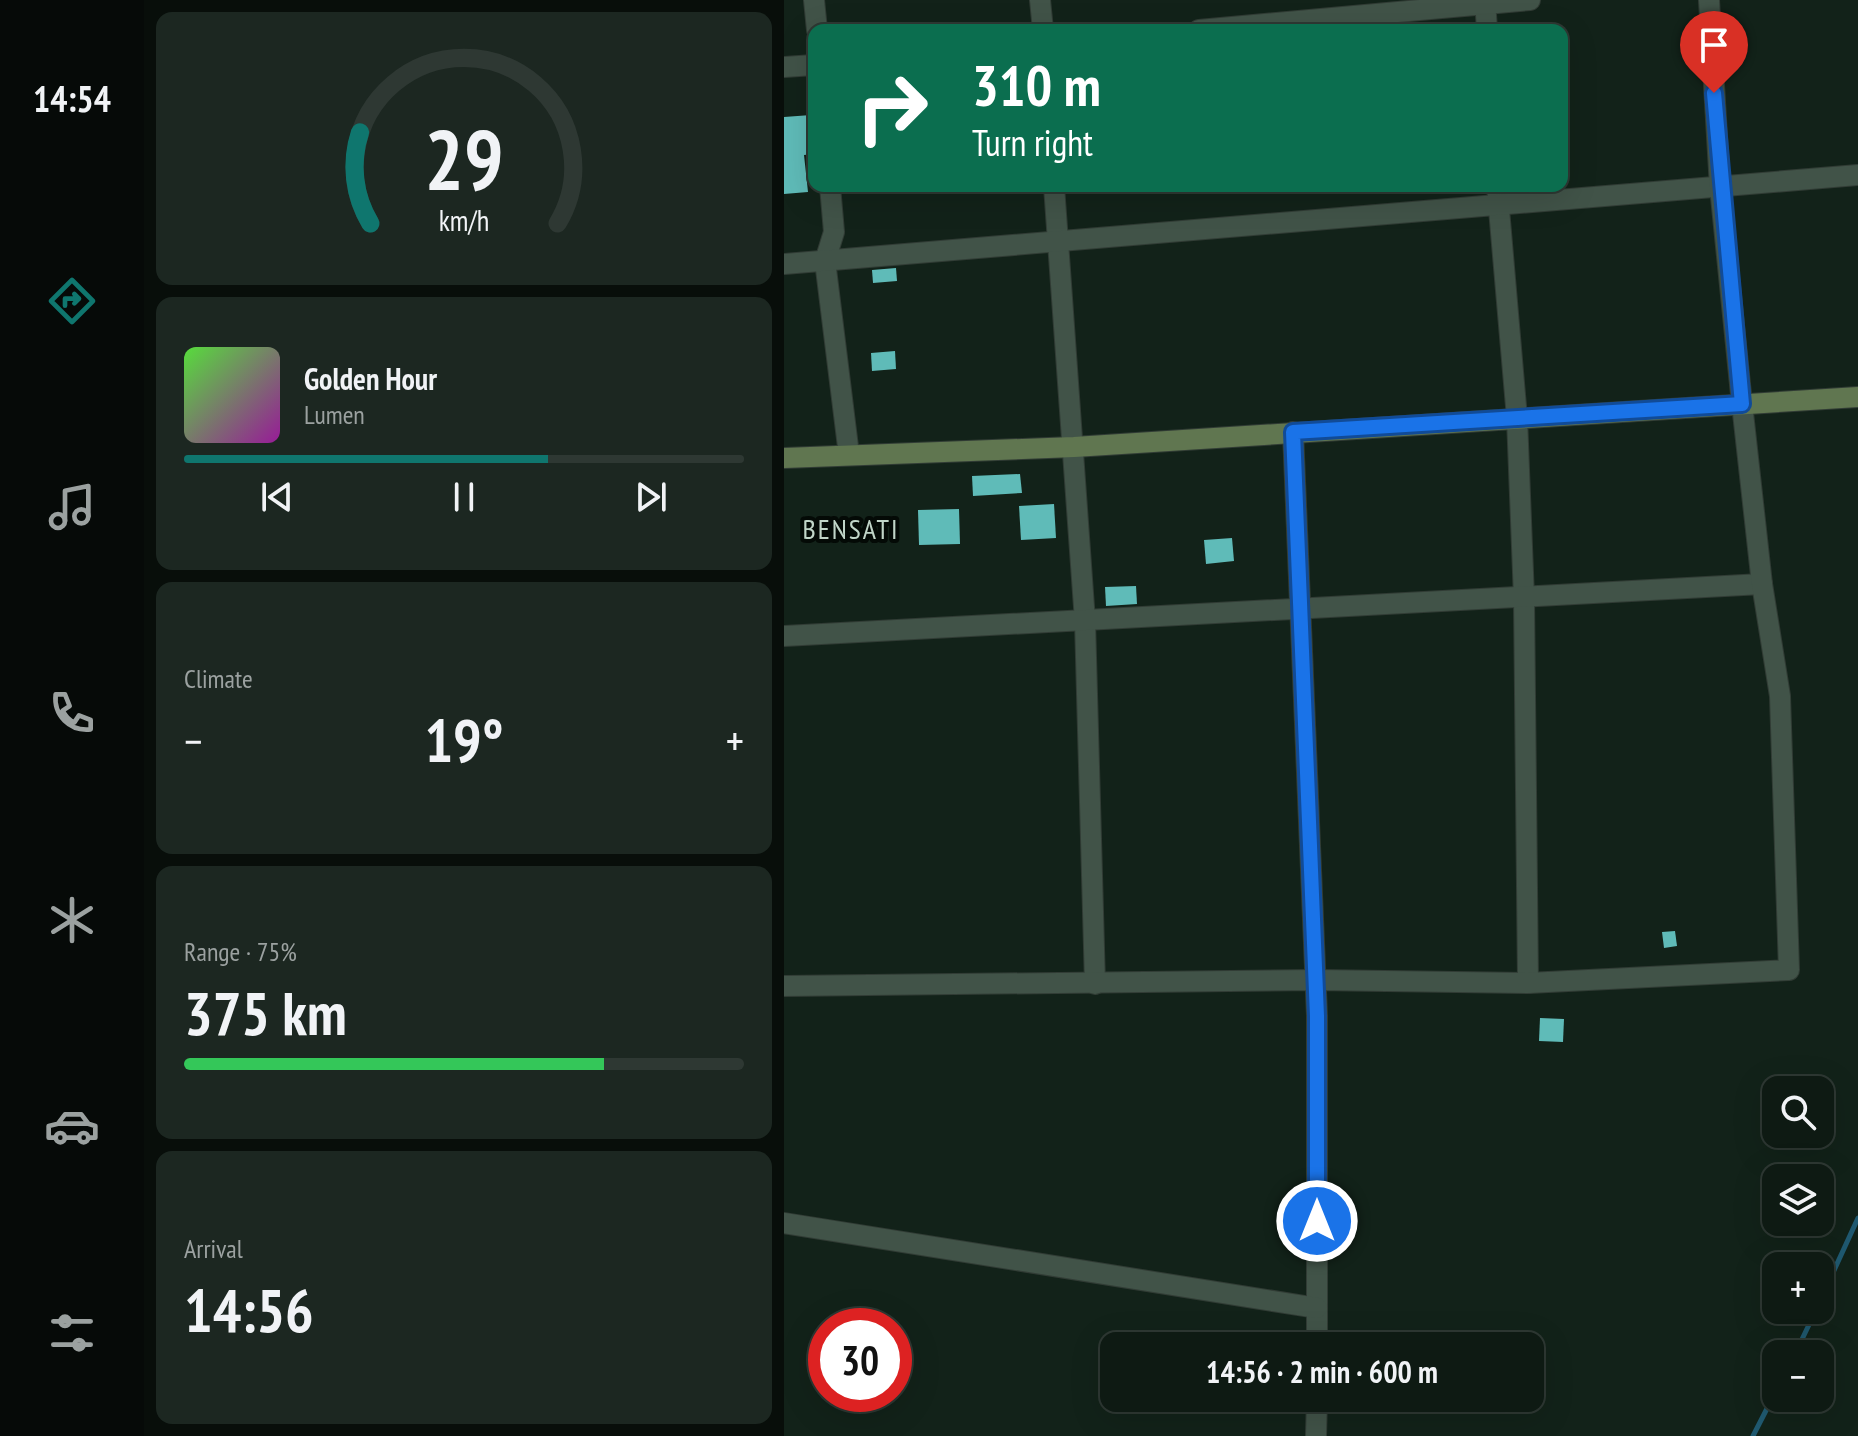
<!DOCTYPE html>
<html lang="en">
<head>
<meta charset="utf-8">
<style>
  :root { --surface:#0e1a13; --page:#1c2721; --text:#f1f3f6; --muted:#9ba1a0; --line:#2e3833; --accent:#0f766e }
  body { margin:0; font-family:"PT Sans Narrow",sans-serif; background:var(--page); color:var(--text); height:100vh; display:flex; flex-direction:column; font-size:30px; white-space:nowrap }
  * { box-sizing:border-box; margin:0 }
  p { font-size:26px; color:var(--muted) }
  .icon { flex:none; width:44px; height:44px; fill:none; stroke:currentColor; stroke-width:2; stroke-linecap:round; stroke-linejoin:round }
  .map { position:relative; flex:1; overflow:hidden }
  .details { display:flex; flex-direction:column; gap:12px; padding:12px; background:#080e0a; width:640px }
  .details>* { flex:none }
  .top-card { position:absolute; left:24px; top:24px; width:760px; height:168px; border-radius:16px; box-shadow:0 8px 32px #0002,0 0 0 2px var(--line); background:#0b6e4f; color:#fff; overflow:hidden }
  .buttons { position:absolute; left:978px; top:1076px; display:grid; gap:16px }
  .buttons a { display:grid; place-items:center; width:72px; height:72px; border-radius:16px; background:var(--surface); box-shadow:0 8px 32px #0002,0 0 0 2px var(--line); font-size:40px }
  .speed { position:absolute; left:24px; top:1308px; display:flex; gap:16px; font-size:40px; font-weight:700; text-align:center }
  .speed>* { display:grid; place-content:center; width:104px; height:104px; border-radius:50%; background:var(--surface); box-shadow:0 8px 32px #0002,0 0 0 2px var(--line); line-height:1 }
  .speed .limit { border:12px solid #d22; background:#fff; color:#111 }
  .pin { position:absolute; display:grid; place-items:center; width:68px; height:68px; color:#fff; margin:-82px -34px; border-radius:50% 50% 50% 0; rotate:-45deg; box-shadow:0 0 8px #0007 }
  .pin .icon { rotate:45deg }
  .me { position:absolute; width:88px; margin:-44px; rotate:0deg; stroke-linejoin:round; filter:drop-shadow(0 0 6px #0008) }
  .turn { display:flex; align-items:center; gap:28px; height:168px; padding:0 32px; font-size:36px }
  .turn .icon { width:104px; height:104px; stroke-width:2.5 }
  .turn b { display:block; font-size:56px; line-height:68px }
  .big { font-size:60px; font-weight:800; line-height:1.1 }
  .details .card { flex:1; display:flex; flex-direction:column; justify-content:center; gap:12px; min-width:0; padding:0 28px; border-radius:16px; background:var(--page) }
  .details .dial { align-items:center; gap:0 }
  .dial svg { height:208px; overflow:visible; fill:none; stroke:var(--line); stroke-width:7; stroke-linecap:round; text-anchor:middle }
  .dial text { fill:var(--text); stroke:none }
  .song { display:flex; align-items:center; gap:24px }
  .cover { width:96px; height:96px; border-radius:12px; background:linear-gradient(135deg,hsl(110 70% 55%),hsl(300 70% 35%)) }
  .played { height:8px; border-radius:4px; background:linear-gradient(90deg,var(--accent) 65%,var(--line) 65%) }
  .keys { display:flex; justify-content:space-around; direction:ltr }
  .heat { display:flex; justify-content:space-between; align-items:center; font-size:44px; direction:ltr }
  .charge { height:12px; border-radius:6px; background:linear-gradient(90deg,#34c759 75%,var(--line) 0) }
  .trip { position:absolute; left:316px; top:1332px; width:444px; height:80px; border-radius:16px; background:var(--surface); box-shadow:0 8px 32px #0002,0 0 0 2px var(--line); font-weight:800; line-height:80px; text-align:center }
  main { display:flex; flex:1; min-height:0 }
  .dock { display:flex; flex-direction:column; width:144px; justify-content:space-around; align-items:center; background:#060a08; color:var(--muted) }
  .dock .icon { width:56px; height:56px }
  .dock .selected { color:var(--accent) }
  .dock b { font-size:36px; color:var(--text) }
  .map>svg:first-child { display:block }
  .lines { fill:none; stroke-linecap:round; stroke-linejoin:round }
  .stream { stroke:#205a71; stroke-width:5 }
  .building { fill:#5fbbb8 }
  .street-casing { stroke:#313c35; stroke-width:22 }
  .secondary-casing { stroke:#313c35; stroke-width:22 }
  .street { stroke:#415348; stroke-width:20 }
  .secondary { stroke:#607650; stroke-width:20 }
  .route-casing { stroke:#114b97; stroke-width:20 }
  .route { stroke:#1a73e8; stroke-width:14 }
  .labels { text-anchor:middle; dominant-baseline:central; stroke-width:8; stroke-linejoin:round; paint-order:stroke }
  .quarter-label { font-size:28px; letter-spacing:2px; fill:#c1d5c8; stroke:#040a06 }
</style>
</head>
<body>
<main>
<nav class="dock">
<b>14:54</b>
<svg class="icon selected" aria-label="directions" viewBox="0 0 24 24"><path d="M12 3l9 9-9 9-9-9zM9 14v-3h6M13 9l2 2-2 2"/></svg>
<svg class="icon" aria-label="music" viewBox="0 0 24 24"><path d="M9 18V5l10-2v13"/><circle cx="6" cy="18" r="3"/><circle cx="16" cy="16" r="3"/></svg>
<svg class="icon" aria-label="phone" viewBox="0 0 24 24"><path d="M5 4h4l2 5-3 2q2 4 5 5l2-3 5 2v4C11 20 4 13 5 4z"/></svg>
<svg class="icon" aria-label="climate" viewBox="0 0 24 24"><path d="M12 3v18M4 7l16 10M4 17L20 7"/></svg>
<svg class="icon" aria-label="car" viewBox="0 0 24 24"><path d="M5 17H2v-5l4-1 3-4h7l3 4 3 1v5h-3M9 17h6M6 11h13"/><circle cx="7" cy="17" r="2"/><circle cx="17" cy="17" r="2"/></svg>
<svg class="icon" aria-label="filters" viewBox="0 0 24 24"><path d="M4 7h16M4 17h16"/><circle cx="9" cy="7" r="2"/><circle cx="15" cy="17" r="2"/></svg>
</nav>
<section class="details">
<div class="card dial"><svg viewBox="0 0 100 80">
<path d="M14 69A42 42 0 1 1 86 69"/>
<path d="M14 69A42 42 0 0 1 10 34" stroke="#0f766e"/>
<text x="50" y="56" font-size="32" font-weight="700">29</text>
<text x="50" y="72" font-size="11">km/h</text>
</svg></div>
<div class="card">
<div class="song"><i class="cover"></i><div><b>Golden Hour</b><p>Lumen</p></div></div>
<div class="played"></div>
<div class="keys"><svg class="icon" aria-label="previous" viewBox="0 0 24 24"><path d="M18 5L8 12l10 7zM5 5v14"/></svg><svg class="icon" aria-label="pause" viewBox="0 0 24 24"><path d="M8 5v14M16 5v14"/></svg><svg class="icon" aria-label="next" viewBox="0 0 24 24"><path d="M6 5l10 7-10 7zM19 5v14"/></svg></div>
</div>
<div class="card"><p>Climate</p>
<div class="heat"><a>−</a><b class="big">19°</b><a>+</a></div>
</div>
<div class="card"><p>Range · 75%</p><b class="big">375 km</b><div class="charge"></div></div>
<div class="card"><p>Arrival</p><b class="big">14:56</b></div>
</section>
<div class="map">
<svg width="1074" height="1436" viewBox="0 0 1074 1436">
  <rect width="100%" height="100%" fill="#122219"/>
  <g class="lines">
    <g class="stream">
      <polyline points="1036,1301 1074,1218"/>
      <polyline points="1011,1354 1032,1310"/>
      <polyline points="969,1436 992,1391"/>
    </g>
  </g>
  <g class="building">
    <polygon points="27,115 30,154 20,155 24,192 0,194 0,117"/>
    <polygon points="112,268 113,281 89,283 88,270"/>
    <polygon points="111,351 112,369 88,371 87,353"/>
    <polygon points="236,474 238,493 189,496 188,476"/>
    <polygon points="270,504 272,538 237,540 235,506"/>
    <polygon points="175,509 176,544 135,545 134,510"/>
    <polygon points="448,538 450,561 422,564 420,540"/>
    <polygon points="352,586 353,604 322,606 321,587"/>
    <polygon points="891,931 893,946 880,948 878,932"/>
    <polygon points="756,1018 780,1019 779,1042 755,1041"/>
  </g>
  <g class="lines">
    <defs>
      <g id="street">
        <polyline points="30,0 33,30"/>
        <polyline points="256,0 259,30"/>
        <polyline points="701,0 703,30"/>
        <polyline points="415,30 746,0"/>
        <polyline points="0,67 30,65"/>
        <polyline points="46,186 50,232 41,261 65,455"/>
        <polyline points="270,186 301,621 311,984"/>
        <polyline points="713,186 733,418 740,598 744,983"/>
        <polyline points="0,264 1074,175"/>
        <polyline points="509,432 533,1016 533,1346"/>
        <polyline points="0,636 978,584"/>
        <polyline points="0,986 532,980 744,983 1005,970 996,696 978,584 958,404 936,187 925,0"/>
        <polyline points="0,1223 533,1308"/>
        <polyline points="532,1436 533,1398"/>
      </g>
      <polyline id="secondary" points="0,458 290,447 1074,397"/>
    </defs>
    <use href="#street" class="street-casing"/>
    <use href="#secondary" class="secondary-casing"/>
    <use href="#street" class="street"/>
    <use href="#secondary" class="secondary"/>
  </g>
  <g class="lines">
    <defs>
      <polyline id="route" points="533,1221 533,1016 509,432 958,404 930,93"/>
    </defs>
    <use href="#route" class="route-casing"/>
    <use href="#route" class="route"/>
  </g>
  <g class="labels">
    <g class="quarter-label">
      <text x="67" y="528">BENSATI</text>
    </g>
  </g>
</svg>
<div class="buttons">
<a><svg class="icon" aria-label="search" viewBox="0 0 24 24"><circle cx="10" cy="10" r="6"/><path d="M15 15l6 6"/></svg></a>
<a><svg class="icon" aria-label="layers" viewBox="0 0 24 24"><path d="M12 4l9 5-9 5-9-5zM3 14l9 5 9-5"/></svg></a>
<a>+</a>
<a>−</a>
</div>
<div class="speed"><div class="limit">30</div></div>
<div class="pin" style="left:930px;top:93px;background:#d93025"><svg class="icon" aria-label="arrive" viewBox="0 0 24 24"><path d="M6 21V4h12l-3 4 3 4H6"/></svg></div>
<svg class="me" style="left:533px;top:1221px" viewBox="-20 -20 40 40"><circle r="17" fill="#1a73e8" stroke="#fff" stroke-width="3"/><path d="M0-11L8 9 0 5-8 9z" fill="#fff"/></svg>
<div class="trip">14:56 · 2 min · 600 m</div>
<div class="top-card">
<div class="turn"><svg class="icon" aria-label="right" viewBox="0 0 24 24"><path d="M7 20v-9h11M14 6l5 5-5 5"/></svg><div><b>310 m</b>Turn right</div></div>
</div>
</div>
</main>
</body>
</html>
